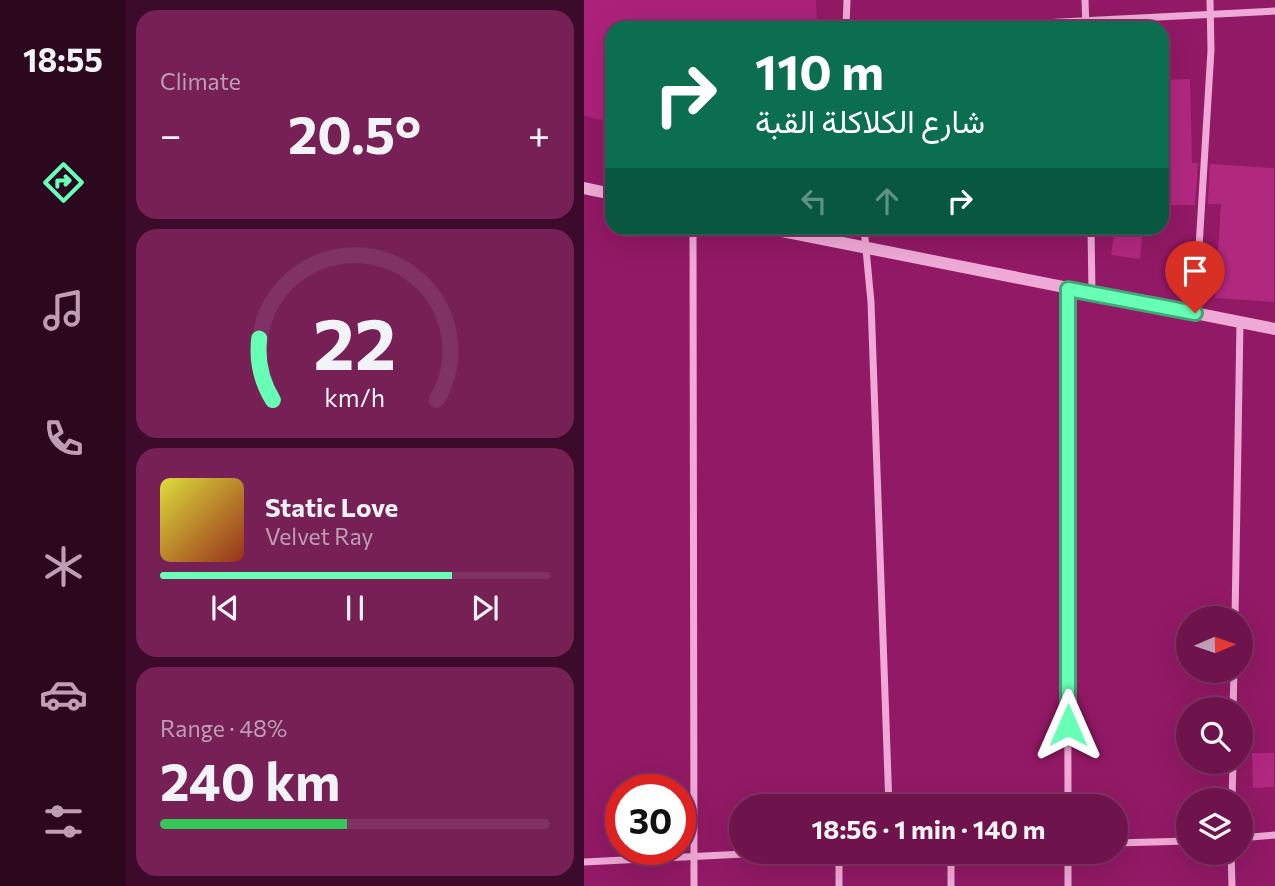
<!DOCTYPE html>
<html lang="en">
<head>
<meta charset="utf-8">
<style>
  :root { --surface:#6e134c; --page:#762056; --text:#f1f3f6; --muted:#bf9eb5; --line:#803264; --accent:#67ffb6 }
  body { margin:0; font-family:Commissioner,Vazirmatn,sans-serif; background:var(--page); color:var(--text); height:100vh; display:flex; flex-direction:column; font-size:26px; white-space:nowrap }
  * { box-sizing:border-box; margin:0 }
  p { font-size:23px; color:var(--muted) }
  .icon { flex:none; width:38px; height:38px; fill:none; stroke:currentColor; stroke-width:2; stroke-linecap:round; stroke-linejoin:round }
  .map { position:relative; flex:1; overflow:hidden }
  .side { display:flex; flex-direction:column; gap:10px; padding:10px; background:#3c0a2a; width:458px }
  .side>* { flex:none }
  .guide { position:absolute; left:21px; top:21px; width:564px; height:214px; border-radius:21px; box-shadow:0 7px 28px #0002,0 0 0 2px var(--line); background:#0b6e4f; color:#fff; overflow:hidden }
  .needle { width:46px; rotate:88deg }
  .tools { position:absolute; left:592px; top:606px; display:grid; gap:14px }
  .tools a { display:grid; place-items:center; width:77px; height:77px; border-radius:50%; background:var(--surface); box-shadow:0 7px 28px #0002,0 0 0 2px var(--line); font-size:35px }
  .speed { position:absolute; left:21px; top:774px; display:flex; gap:14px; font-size:35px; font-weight:700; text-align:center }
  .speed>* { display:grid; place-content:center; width:91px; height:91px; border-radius:50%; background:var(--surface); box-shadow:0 7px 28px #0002,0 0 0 2px var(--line); line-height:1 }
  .speed .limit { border:10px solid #d22; background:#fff; color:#111 }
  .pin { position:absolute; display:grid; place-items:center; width:60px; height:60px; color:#fff; margin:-72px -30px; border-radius:50% 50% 50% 0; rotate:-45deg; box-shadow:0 0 7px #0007 }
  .pin .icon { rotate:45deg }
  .me { position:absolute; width:77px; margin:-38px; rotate:0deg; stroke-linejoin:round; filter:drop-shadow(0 0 5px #0008) }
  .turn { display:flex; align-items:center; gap:24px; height:147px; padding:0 35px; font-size:32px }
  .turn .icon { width:91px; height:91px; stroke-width:2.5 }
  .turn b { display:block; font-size:49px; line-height:60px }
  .lanes { display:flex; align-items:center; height:66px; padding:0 35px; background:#0003; justify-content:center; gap:35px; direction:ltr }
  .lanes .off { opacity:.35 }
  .big { font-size:52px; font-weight:700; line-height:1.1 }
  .side .tile { flex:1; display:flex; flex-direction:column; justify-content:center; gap:10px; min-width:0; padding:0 24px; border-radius:21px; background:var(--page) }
  .side .dial { align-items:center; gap:0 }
  .dial svg { height:182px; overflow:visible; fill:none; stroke:var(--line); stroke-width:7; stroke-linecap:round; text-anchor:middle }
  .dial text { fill:var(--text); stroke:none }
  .song { display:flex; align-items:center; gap:21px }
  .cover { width:84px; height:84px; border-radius:10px; background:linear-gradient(135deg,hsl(60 70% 55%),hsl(10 70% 35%)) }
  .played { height:7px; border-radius:4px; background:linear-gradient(90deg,var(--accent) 75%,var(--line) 75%) }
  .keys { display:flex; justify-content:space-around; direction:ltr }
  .heat { display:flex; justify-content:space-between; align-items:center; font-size:38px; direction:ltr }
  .charge { height:10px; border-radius:5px; background:linear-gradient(90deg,#34c759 48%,var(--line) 0) }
  .trip { position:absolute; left:145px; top:794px; width:399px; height:70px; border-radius:35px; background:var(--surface); box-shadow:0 7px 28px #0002,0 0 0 2px var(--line); font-weight:700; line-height:70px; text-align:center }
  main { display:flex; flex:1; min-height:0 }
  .tab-bar { display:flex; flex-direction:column; width:126px; justify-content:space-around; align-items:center; background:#2c081e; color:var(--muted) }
  .tab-bar .icon { width:49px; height:49px }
  .tab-bar .active { color:var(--accent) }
  .tab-bar b { font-size:32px; color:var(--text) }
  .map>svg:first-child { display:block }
  .green { fill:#ac227a }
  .building { fill:#b1287f }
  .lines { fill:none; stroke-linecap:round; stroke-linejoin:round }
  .minor { stroke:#efa9d6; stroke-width:7 }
  .tertiary { stroke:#efa9d6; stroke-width:12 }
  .route-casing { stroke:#43a676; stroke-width:18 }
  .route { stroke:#67ffb6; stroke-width:12 }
</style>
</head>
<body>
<main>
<nav class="tab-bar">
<b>18:55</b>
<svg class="icon active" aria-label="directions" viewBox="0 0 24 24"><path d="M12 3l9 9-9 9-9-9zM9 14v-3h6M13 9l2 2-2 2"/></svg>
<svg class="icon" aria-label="music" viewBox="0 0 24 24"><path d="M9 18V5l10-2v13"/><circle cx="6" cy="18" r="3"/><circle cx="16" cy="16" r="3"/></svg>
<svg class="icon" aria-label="phone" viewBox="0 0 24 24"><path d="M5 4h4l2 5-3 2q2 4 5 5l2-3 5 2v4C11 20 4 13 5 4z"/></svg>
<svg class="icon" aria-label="climate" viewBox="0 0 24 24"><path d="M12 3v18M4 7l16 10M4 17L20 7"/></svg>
<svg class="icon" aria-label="car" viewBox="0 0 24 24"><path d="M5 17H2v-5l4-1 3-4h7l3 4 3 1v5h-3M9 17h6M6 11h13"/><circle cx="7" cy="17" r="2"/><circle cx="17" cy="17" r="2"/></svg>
<svg class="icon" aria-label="filters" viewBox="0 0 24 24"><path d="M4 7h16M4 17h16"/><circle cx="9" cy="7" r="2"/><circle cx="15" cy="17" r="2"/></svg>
</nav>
<section class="side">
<div class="tile"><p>Climate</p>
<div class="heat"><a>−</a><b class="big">20.5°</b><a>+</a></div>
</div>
<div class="tile dial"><svg viewBox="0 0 100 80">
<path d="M14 69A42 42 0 1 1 86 69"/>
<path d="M14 69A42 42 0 0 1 8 42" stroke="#67ffb6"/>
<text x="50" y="56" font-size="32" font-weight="700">22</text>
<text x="50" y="72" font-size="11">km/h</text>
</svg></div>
<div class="tile">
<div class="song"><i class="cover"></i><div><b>Static Love</b><p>Velvet Ray</p></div></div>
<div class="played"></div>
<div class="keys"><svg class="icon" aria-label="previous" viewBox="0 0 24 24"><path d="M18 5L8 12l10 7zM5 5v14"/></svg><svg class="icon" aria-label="pause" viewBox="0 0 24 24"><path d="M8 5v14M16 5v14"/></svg><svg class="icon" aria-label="next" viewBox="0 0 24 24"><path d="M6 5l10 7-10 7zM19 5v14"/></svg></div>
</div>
<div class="tile"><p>Range · 48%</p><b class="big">240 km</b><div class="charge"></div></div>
</section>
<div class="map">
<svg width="691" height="886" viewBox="0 0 691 886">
  <rect width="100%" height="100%" fill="#921965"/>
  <polygon class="green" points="0,0 232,0 233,28 28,28 28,122 0,116"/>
  <g class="building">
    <polygon points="606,79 608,163 614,163 611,205 578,205 578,80"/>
    <polygon points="626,164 690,168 690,302 631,298 637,204 624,204"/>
    <polygon points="531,228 559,228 556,259 527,255"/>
    <polygon points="668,753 690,753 690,787 669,788"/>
  </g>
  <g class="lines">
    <g class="minor">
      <polyline points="501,0 502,28"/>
      <polyline points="262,28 263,0"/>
      <polyline points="356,28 691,11"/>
      <polyline points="109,228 110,886"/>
      <polyline points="280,228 287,302 305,807"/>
      <polyline points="507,228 508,293"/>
      <polyline points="483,289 484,807"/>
      <polyline points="611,313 627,50 626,0"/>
      <polyline points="651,618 656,322"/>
      <polyline points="649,709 650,670"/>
      <polyline points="648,800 649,761"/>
      <polyline points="656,838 691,835"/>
      <polyline points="532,843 604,841"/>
      <polyline points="367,852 367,886"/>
      <polyline points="647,852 648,886"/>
      <polyline points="0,862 198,852"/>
      <polyline points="255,886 255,852"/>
      <polyline points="484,886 484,852"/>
    </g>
    <g class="tertiary">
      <polyline points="0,188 28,194"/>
      <polyline points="183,228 691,329"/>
    </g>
  </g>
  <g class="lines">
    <defs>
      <polyline id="route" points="484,725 484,289 611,313"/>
    </defs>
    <use href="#route" class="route-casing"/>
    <use href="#route" class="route"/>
  </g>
</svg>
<div class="tools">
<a><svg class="needle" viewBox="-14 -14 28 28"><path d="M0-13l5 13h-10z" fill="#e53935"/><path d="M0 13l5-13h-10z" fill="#bf9eb5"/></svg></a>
<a><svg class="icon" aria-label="search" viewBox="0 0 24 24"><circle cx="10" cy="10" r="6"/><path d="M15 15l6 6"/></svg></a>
<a><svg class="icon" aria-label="layers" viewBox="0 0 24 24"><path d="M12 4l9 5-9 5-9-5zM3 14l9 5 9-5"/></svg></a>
</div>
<div class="speed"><div class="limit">30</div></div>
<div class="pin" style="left:611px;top:313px;background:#d93025"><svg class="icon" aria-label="arrive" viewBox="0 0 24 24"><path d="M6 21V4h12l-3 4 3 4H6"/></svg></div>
<svg class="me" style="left:484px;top:725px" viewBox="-20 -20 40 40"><path d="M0-17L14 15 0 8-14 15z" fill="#67ffb6" stroke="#fff" stroke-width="4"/></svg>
<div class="trip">18:56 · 1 min · 140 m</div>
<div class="guide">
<div class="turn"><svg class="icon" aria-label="right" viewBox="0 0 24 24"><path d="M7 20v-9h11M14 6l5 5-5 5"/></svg><div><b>110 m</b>شارع الكلاكلة القبة</div></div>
<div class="lanes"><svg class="icon off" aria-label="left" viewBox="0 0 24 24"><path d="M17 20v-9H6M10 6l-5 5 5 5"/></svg><svg class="icon off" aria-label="ahead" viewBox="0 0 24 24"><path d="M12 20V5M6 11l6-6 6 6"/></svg><svg class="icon" aria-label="right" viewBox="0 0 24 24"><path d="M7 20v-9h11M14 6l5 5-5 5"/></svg></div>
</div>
</div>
</main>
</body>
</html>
